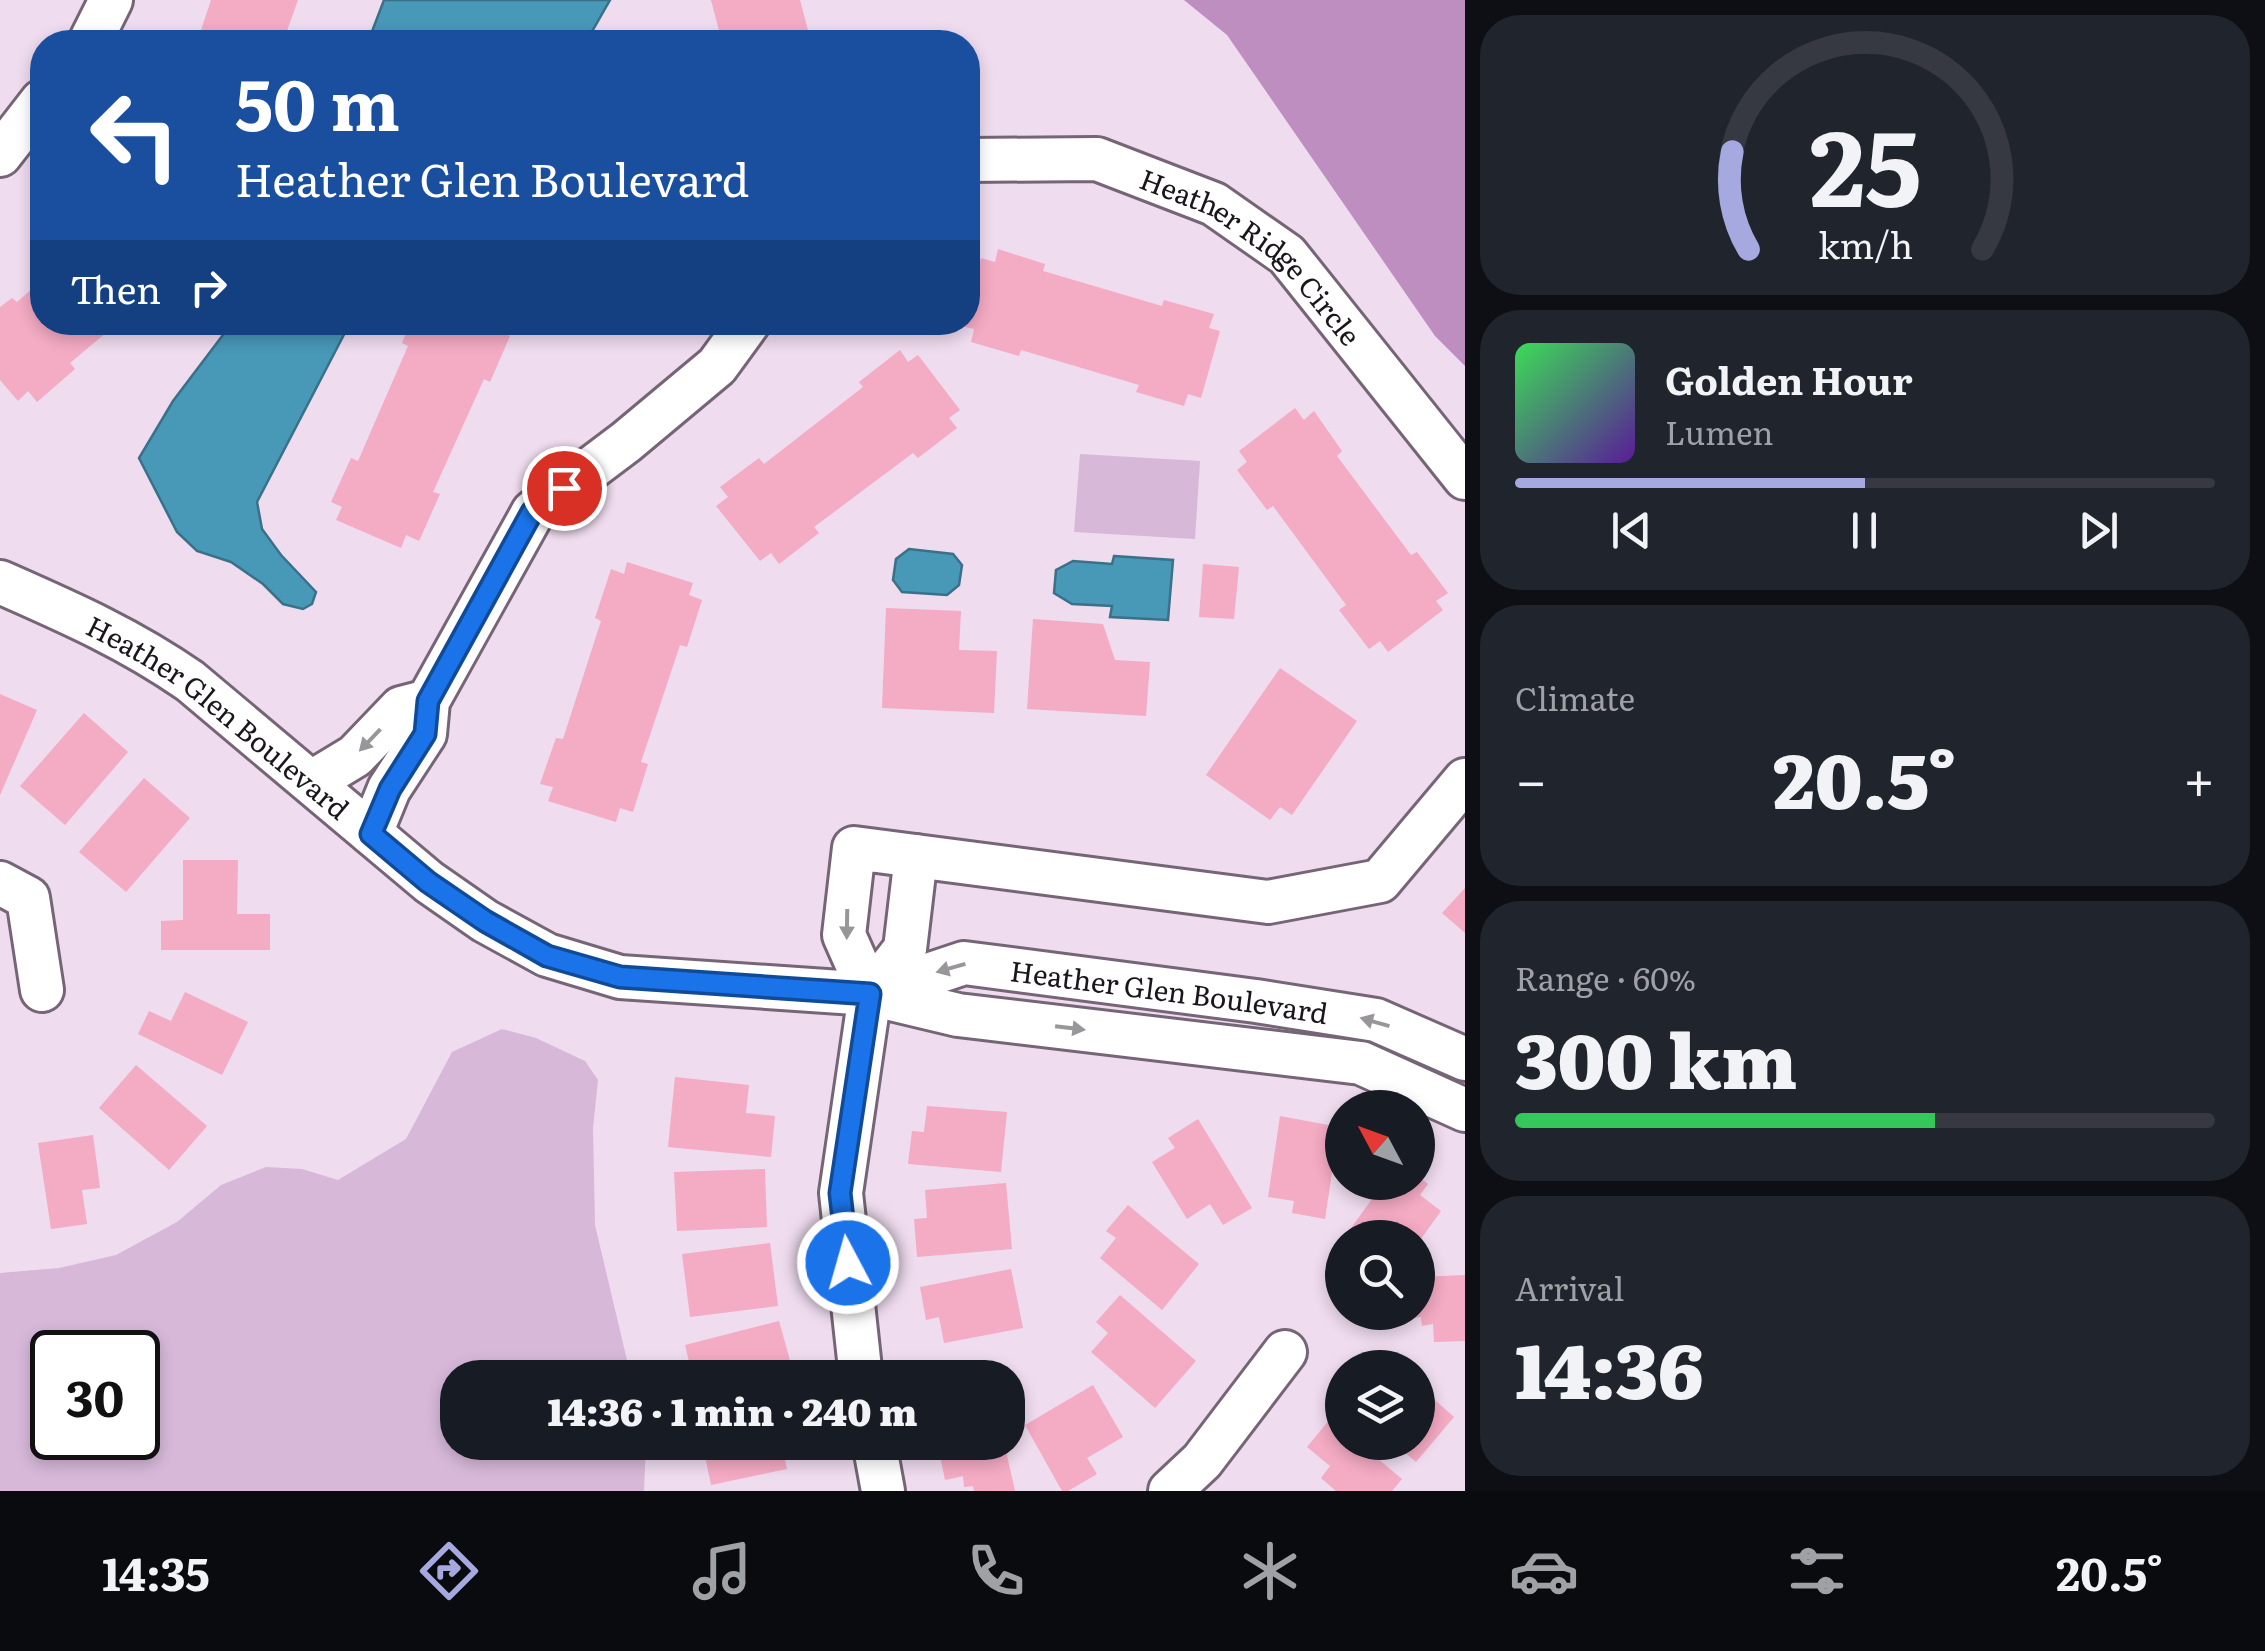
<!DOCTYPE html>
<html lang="en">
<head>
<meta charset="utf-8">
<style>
  :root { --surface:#171b24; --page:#20242c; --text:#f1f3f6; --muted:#9ea1a6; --line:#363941; --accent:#a5a9e0 }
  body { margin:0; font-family:Literata,serif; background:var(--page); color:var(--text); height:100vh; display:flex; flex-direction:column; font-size:38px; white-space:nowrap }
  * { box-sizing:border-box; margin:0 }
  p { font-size:32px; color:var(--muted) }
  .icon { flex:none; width:55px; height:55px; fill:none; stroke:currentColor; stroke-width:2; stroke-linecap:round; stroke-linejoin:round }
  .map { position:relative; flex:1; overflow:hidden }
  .panel { display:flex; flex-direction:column; gap:15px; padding:15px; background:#0d0f14; width:800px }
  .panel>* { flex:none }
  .hud { position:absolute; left:30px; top:30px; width:950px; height:305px; border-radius:40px; box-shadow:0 5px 15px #0003; background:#1a4fa0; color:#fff; overflow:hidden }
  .needle { width:65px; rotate:311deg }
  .controls { position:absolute; left:1325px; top:1090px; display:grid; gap:20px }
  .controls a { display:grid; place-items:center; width:110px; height:110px; border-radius:50%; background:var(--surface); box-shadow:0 5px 15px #0003; font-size:50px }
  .speed { position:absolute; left:30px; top:1330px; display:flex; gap:20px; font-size:50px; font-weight:700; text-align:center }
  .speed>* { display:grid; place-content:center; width:130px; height:130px; border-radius:50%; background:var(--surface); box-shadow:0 5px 15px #0003; line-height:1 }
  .speed .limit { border:5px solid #111; border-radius:15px; background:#fff; color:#111 }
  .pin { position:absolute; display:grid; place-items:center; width:85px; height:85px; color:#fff; margin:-42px; border:5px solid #fff; border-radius:50%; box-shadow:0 2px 10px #0007 }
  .me { position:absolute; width:110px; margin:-55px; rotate:354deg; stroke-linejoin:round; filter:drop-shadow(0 0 8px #0008) }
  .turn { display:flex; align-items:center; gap:35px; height:210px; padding:0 40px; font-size:45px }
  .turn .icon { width:130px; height:130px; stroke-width:2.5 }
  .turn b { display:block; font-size:70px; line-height:85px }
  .then { display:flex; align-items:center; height:95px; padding:0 40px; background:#0003; gap:20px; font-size:38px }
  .big { font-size:75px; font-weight:800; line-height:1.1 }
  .panel .tile { flex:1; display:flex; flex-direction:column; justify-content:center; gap:15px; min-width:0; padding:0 35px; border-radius:40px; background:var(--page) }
  .panel .dial { align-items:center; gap:0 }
  .dial svg { height:260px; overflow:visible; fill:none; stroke:var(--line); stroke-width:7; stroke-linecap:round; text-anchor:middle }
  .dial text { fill:var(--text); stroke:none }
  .song { display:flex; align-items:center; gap:30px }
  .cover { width:120px; height:120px; border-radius:15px; background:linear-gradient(135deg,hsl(130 70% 55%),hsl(270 70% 35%)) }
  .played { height:10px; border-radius:5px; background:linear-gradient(90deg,var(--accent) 50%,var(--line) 50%) }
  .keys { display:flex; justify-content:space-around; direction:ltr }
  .heat { display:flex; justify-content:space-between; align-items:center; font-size:55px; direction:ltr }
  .charge { height:15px; border-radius:8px; background:linear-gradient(90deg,#34c759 60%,var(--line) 0) }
  .trip { position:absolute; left:440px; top:1360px; width:585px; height:100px; border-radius:40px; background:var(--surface); box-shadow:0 5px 15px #0003; font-weight:800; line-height:100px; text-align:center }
  .tab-bar { display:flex; height:160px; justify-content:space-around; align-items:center; background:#090b0e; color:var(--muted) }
  .tab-bar .icon { width:70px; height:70px }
  .tab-bar .on { color:var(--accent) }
  .tab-bar b { font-size:45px; color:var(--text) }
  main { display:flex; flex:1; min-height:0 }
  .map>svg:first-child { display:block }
  .green { fill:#d7b8d9; fill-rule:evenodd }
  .forest { fill:#be8ec1 }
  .water { fill:#4898b8; stroke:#3a7189; stroke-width:2.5 }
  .building { fill:#f4abc4 }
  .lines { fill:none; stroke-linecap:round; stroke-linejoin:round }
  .minor-casing { stroke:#756576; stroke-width:48 }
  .minor { stroke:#fff; stroke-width:42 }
  .oneway { fill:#989699 }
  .route-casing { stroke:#114b97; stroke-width:25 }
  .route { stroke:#1a73e8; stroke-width:18 }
  .labels { text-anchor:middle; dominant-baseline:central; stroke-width:10; stroke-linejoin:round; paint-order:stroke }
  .street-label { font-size:28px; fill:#1b151c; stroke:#fce9fd }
</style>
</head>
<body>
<main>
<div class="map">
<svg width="1465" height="1491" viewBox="0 0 1465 1491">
  <rect width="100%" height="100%" fill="#efdcef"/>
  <g class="green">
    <polygon points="1080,454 1200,461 1195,539 1074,532"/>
    <path d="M502,1029L536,1038L585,1061L598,1080L593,1128L595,1225L631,1377L458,1378V1442L646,1443L644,1491H0V1273L59,1268L116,1255L177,1222L221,1185L266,1167L302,1169L338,1180L406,1139L452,1052ZM52,1352H138V1438H52Z"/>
  </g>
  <polygon class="forest" points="1184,0 1465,0 1465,366 1435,336 1227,35"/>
  <g class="water">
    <polygon points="384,0 610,0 586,42 368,42"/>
    <polygon points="232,323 350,323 257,502 262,529 281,555 316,592 312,604 303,609 283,604 263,584 231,562 197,551 177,532 139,458 173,401"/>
    <polygon points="909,549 953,554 962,565 959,585 947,595 902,592 893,580 896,559"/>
    <polygon points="1114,556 1173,560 1168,620 1110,617 1112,606 1072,604 1054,593 1056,570 1073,561 1112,564"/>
  </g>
  <g class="building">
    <polygon points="211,0 298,0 283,42 197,42"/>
    <polygon points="711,0 800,0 811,42 722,42"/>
    <polygon points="998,249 1045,264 1043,271 1162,306 1164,300 1214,314 1209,328 1220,331 1201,398 1188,394 1184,406 1136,392 1139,385 1021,350 1019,356 971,342 974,329 961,326 962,322 968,322 968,303 981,258 995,262"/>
    <polygon points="42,280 42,322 119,322 70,363 75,369 37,402 28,391 18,401 0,380 0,307 12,298 17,302"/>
    <polygon points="411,322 502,322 498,331 510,336 490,382 484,379 433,492 440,494 419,541 406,535 401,548 336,520 342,507 331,502 351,458 358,461 408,346 402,343"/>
    <polygon points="900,350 908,362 918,355 960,410 949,418 957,428 918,458 913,453 814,527 819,533 779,564 771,553 760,561 716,506 728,497 720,487 759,458 764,464 863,387 859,382"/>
    <polygon points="1295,408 1304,420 1314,411 1342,451 1337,456 1411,555 1417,552 1448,593 1436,601 1443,610 1388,652 1380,641 1369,649 1339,610 1346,605 1273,506 1267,510 1237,470 1247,462 1239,451"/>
    <polygon points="627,562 693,583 689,595 702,600 687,647 680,645 641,762 648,764 633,812 620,808 616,822 548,801 553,787 540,784 556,738 563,739 601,621 595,618 611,569 624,574"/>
    <polygon points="1203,564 1239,567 1234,619 1199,617"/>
    <polygon points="886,608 961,611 959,650 997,651 994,713 882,708"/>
    <polygon points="1033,619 1103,624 1115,660 1150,662 1146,716 1027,709"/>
    <polygon points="1280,668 1357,721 1292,815 1280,807 1270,820 1206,775"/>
    <polygon points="0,694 37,710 0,795"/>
    <polygon points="84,713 128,752 65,825 20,786"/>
    <polygon points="144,778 190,818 126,892 79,852"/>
    <polygon points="183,860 238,860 237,914 270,914 270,950 161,950 161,921 183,920"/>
    <polygon points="1465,888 1465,933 1442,913"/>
    <polygon points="185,992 248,1022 222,1075 138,1034 149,1011 171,1021"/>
    <polygon points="136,1065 207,1126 169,1170 99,1108"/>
    <polygon points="675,1077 749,1085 746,1113 775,1116 771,1157 668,1147"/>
    <polygon points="927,1106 1007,1112 1001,1172 908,1164 912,1131 924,1132"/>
    <polygon points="1280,1116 1339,1127 1325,1219 1292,1213 1294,1201 1268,1197"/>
    <polygon points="1198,1119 1252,1208 1223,1225 1210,1204 1187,1219 1152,1162 1175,1148 1168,1138"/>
    <polygon points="93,1135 100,1188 82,1190 87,1224 51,1229 38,1143"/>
    <polygon points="765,1169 767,1227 677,1231 674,1172"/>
    <polygon points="1418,1176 1428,1184 1420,1195 1441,1211 1418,1243 1418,1238 1344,1238 1384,1182 1418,1182"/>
    <polygon points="1006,1183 1012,1249 917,1257 914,1219 927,1218 925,1190"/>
    <polygon points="1128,1205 1199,1264 1162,1310 1100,1258 1116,1238 1106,1231"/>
    <polygon points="770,1243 778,1306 690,1317 682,1254"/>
    <polygon points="1011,1269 1023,1328 944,1343 939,1317 926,1320 920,1287"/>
    <polygon points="1465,1275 1465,1341 1434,1342 1433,1324 1422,1326 1421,1317 1406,1319 1406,1312 1418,1312 1418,1277"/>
    <polygon points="1120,1295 1196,1361 1155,1408 1091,1352 1108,1333 1096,1322"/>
    <polygon points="779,1321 795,1378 693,1378 685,1345"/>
    <polygon points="1093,1385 1123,1437 1087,1458 1097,1474 1068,1491 1062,1491 1025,1425"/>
    <polygon points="1418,1385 1454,1417 1416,1462 1392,1442 1418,1442"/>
    <polygon points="1330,1419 1342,1429 1342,1442 1358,1442 1402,1479 1392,1491 1336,1491 1321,1478 1330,1466 1307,1447"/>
    <polygon points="702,1442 781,1442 787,1469 711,1485"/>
    <polygon points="937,1442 1004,1442 1015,1491 974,1491 973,1486 964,1487 963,1476 945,1480"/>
  </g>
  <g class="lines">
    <defs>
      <g id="minor">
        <polyline points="90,42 111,0"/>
        <polyline points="0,155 42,101"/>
        <path id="s1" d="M968,160L1097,159L1214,204L1287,255L1465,478"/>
        <path id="s2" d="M0,582C68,612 128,638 190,681L429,882L485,921L547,955L620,977L870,994L958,1015L1361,1063L1465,1110"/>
        <polyline points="312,782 355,756 401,708 428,701"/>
        <polyline points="371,833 389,789 425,734 428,701 533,512 626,442 717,366 749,322"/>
        <polyline points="0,883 28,898 42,990"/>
        <polyline points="870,994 844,935 854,848 1268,902 1380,881 1465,780"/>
        <path id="s3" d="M871,994L964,963L1256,1001L1376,1020L1465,1059"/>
        <polyline points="861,1378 841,1193 870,994 905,949 916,856"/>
        <polyline points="874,1442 883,1491"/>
        <polyline points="1170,1491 1202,1461 1285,1352"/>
      </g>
    </defs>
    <use href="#minor" class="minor-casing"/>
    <use href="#minor" class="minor"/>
  </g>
  <defs><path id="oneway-solid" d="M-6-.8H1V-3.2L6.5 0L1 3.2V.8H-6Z" transform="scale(2.5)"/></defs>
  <g class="oneway">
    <use href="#oneway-solid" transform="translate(370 740) rotate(134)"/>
    <use href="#oneway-solid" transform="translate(847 924) rotate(91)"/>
    <use href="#oneway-solid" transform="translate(951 968) rotate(164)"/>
    <use href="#oneway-solid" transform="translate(1375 1022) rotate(-164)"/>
    <use href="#oneway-solid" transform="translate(1070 1028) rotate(7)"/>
  </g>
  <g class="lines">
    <defs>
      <polyline id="route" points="564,488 532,512 428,701 425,734 390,789 371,834 428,882 485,921 547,956 620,977 870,994 840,1193 848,1263"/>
    </defs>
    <use href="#route" class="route-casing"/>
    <use href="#route" class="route"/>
  </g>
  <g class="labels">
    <g class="street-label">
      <text stroke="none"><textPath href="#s1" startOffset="315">Heather Ridge Circle</textPath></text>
      <text stroke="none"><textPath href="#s2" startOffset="258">Heather Glen Boulevard</textPath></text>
      <text stroke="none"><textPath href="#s3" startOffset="305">Heather Glen Boulevard</textPath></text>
    </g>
  </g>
</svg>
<div class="controls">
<a><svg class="needle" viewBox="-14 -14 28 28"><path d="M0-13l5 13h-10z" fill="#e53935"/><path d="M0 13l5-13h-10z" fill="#9ea1a6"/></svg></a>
<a><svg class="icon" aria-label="search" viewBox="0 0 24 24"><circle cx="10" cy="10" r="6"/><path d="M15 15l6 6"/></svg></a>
<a><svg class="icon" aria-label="layers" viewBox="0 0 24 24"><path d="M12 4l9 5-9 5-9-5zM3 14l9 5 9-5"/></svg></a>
</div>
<div class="speed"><div class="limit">30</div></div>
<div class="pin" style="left:564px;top:488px;background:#d93025"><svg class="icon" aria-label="arrive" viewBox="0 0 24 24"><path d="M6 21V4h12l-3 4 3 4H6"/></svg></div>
<svg class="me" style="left:848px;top:1263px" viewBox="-20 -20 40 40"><circle r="17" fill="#1a73e8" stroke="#fff" stroke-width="3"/><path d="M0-11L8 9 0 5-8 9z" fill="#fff"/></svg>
<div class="trip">14:36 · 1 min · 240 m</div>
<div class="hud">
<div class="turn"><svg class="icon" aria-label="left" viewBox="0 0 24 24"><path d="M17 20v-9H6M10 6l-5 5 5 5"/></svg><div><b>50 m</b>Heather Glen Boulevard</div></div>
<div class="then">Then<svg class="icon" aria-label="right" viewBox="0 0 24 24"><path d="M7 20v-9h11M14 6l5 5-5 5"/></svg></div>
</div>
</div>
<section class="panel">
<div class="tile dial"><svg viewBox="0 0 100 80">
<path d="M14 69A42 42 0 1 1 86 69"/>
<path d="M14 69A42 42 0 0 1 9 39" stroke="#a5a9e0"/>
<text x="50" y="56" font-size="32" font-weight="700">25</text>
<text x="50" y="72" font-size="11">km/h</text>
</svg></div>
<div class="tile">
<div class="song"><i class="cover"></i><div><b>Golden Hour</b><p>Lumen</p></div></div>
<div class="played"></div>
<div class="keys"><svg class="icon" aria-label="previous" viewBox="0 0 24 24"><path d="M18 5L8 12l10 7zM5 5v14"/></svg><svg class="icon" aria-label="pause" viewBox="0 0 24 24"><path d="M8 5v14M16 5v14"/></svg><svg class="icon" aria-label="next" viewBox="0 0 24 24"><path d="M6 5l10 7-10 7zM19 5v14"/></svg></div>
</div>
<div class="tile"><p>Climate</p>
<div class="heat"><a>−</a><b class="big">20.5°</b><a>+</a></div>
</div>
<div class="tile"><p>Range · 60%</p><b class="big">300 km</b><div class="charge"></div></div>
<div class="tile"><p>Arrival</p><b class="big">14:36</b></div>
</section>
</main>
<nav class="tab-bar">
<b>14:35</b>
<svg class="icon on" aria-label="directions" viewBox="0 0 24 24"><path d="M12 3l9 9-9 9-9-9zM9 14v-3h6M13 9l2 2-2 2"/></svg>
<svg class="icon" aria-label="music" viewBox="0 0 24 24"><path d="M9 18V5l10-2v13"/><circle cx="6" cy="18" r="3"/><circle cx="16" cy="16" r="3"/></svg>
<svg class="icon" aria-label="phone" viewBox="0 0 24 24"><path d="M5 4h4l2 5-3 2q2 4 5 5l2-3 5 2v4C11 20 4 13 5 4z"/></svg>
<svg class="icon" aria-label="climate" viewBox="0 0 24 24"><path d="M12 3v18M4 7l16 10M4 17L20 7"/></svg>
<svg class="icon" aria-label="car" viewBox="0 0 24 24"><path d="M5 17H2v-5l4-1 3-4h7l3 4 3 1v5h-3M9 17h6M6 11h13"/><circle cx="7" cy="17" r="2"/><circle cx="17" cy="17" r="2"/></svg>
<svg class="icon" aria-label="filters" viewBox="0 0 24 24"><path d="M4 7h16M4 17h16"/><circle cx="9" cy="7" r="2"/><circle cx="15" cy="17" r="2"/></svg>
<b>20.5°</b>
</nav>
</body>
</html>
